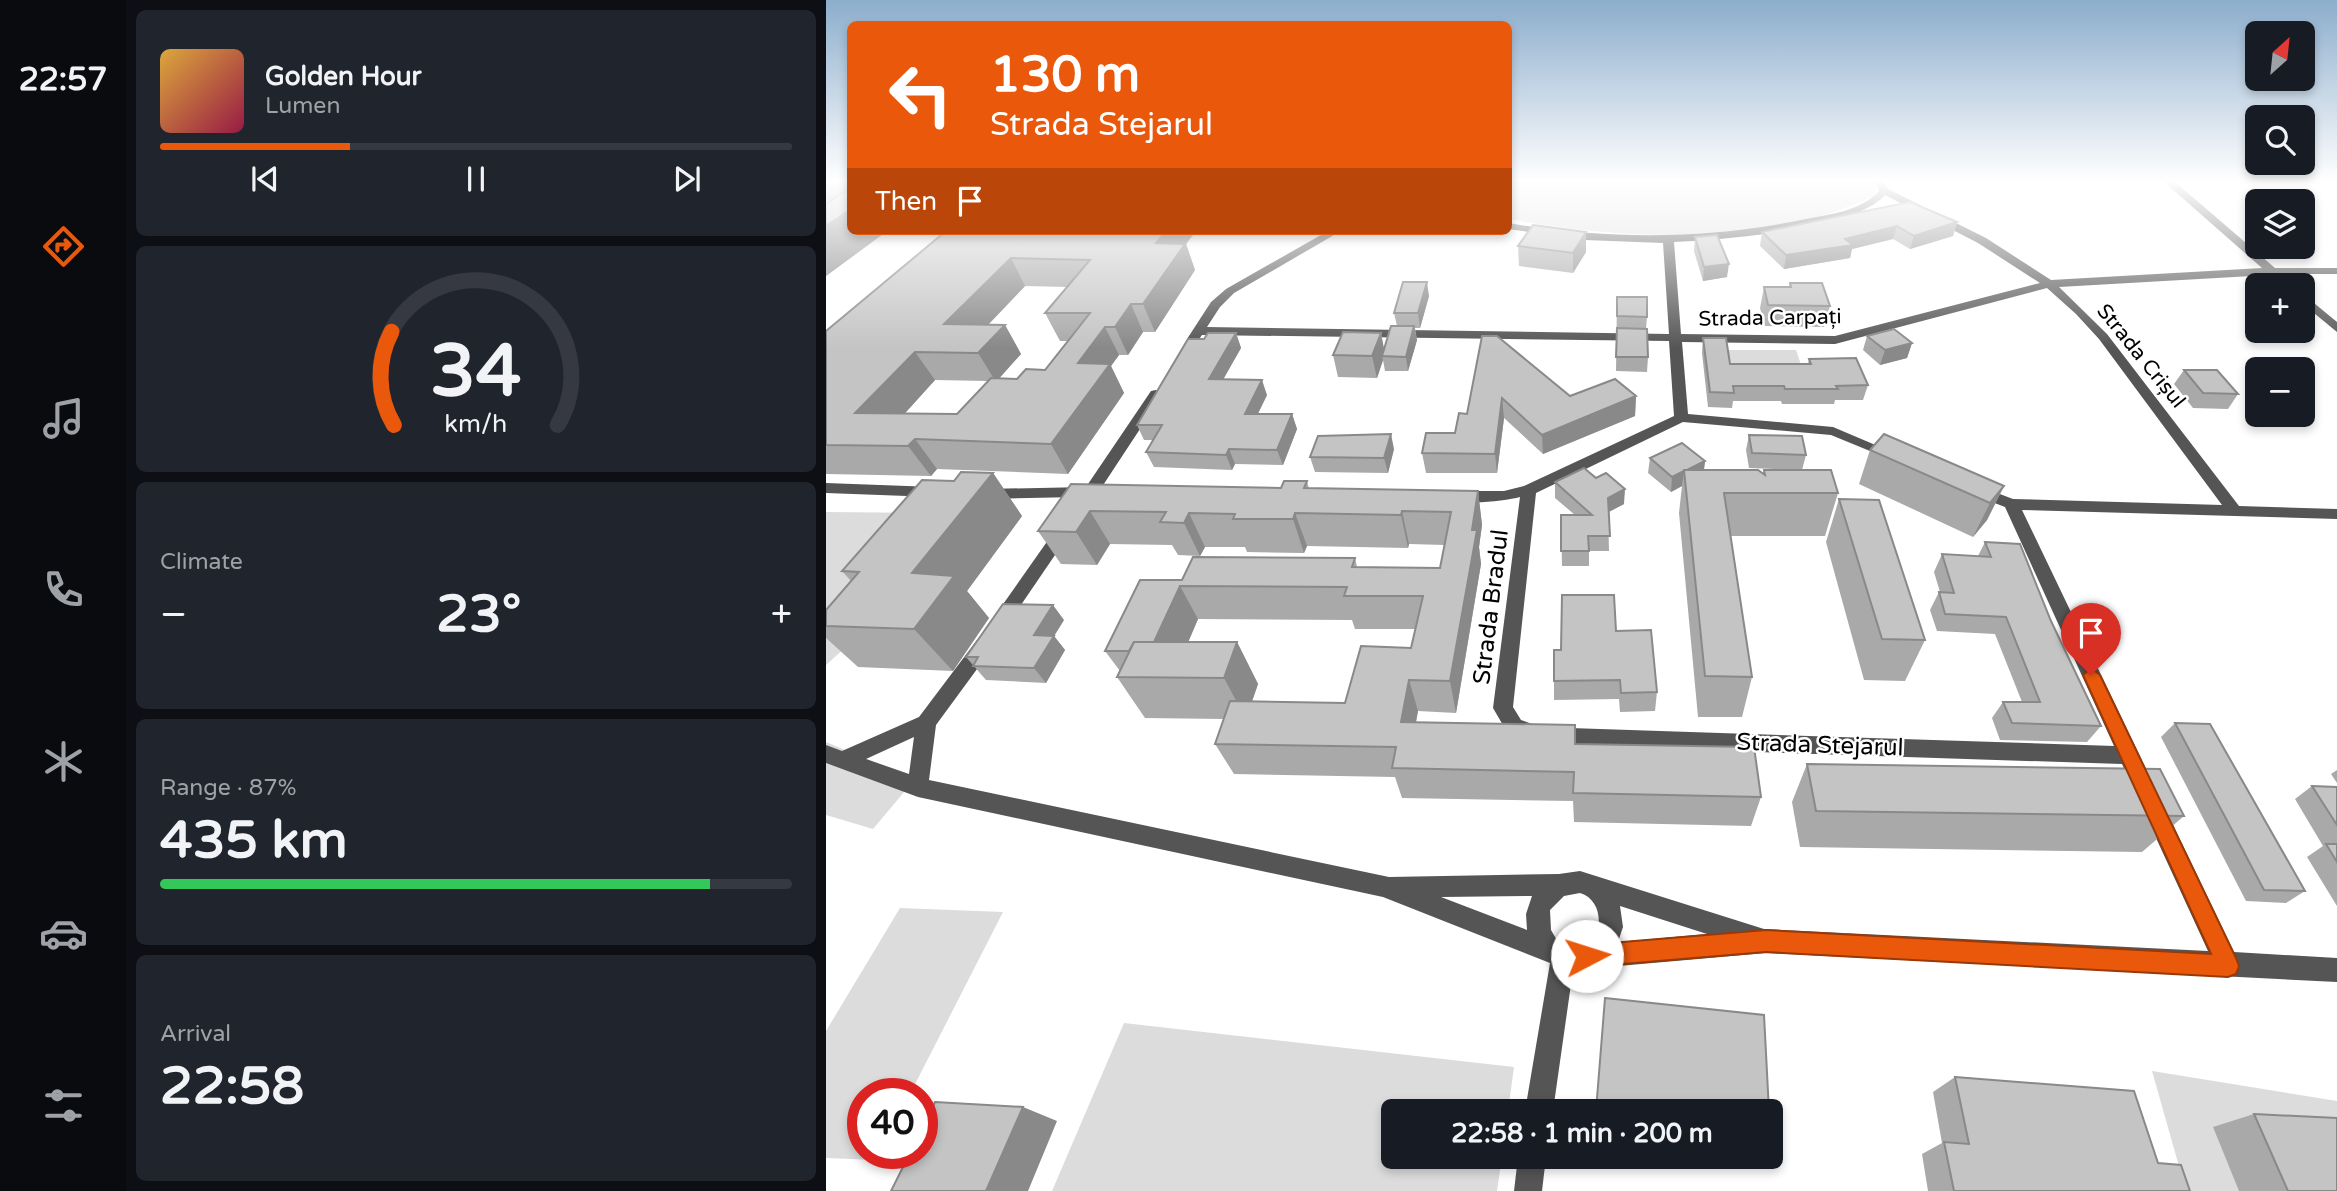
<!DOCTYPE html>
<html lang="en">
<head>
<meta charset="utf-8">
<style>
  :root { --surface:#171b24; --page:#20242c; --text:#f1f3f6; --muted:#9ea1a6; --line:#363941; --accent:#ea580c }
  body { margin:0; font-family:"Varela Round",sans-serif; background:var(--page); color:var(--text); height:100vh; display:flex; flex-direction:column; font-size:26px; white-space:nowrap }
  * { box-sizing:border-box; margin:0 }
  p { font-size:23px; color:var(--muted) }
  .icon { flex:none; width:38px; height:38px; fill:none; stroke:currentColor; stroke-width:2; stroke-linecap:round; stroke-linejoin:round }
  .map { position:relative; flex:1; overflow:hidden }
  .panel { display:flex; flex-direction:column; gap:10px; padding:10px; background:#0d0f14; width:700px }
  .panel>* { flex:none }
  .top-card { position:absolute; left:21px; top:21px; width:665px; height:214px; border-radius:10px; box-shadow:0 4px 10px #0003; background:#ea580c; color:#fff; overflow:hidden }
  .needle { width:46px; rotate:27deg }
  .fabs { position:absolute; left:1419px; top:21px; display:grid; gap:14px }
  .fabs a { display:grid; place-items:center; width:70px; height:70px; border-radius:10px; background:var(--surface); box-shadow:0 4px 10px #0003; font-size:35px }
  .speed { position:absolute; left:21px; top:1078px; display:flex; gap:14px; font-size:35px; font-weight:700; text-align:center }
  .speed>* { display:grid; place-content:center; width:91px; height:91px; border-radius:50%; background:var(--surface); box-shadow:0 4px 10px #0003; line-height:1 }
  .speed .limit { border:10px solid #d22; background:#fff; color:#111 }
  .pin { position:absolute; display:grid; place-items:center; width:60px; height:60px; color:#fff; margin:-72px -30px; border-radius:50% 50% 50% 0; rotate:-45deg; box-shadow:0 0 7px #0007 }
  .pin .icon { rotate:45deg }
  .me { position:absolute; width:77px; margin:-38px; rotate:85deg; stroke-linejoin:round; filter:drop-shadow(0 0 5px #0008) }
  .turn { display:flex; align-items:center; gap:24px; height:147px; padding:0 28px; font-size:32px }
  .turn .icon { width:91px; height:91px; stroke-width:2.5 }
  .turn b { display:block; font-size:49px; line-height:60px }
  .then { display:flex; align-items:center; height:66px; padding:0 28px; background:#0003; gap:14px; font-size:26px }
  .big { font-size:52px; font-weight:700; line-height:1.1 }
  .panel .widget { flex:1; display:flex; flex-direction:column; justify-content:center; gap:10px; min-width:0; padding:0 24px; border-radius:10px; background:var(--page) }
  .panel .dial { align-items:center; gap:0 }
  .dial svg { height:182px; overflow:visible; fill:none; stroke:var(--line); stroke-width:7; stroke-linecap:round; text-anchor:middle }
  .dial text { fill:var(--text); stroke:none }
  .song { display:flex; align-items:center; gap:21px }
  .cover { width:84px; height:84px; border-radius:10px; background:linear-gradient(135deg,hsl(40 70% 55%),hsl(340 70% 35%)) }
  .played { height:7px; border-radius:4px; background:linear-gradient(90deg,var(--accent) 30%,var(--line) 30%) }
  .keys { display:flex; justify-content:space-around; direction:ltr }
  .heat { display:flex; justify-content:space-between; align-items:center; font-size:38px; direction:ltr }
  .charge { height:10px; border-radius:5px; background:linear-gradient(90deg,#34c759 87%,var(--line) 0) }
  .trip { position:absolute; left:555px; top:1099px; width:402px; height:70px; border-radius:10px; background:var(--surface); box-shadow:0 4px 10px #0003; font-weight:700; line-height:70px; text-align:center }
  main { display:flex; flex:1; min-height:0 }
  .dock { display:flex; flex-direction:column; width:126px; justify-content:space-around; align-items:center; background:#090b0e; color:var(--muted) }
  .dock .icon { width:49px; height:49px }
  .dock .selected { color:var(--accent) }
  .dock b { font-size:32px; color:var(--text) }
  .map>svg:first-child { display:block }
  .green { fill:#dcdcdc }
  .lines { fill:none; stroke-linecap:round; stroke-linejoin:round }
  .minor { fill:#555; fill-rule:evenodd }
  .wall { fill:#a9a9a9; fill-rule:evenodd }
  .shaded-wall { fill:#898989 }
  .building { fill:#c4c4c4; stroke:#898989; stroke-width:2; fill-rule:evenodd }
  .route { fill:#ea580c; stroke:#983908; stroke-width:2 }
  .labels { text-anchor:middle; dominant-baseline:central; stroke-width:5; stroke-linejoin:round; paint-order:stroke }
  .far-street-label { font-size:21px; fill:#000; stroke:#fff }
  .street-label { font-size:24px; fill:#000; stroke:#fff }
</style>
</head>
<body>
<main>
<nav class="dock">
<b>22:57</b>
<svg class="icon selected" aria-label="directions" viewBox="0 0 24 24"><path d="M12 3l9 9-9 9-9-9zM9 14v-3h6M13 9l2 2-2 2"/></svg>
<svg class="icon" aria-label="music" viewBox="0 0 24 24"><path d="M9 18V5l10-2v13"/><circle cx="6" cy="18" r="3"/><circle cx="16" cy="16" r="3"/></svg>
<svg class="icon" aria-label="phone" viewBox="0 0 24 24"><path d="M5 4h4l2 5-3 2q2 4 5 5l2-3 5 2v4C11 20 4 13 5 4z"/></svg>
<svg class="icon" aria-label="climate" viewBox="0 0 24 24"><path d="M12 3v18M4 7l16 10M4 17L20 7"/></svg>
<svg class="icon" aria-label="car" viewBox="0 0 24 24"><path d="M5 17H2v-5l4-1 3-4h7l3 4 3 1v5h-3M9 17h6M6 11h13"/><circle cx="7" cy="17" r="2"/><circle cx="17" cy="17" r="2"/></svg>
<svg class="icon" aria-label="filters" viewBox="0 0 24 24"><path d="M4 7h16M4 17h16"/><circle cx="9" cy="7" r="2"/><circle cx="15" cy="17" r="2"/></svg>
</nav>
<section class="panel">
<div class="widget">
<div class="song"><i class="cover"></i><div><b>Golden Hour</b><p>Lumen</p></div></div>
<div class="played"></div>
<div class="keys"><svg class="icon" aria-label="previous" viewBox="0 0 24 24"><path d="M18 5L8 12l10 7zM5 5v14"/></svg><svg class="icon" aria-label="pause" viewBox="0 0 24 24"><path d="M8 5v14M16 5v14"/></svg><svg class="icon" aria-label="next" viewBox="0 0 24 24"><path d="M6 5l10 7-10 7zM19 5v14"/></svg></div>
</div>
<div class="widget dial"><svg viewBox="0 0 100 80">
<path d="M14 69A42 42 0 1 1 86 69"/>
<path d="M14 69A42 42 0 0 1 13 28" stroke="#ea580c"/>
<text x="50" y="56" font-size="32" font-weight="700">34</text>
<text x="50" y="72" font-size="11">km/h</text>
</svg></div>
<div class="widget"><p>Climate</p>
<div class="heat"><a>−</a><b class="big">23°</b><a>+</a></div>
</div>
<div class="widget"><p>Range · 87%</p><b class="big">435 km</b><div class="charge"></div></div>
<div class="widget"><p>Arrival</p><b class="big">22:58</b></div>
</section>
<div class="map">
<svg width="1511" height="1191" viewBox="0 0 1511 1191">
  <rect width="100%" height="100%" fill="#fff"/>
  <g class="green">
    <path d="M682,181H1049L1051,186L1047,196C942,247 794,240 683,219Z"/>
    <polygon points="901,350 970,350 979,376 907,377"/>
    <polygon points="0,512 109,513 32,636 0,665"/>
    <polygon points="0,742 89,779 47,829 0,815"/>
    <polygon points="74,908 177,912 84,1094 37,1094 37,1153 53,1153 50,1160 0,1158 0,1031"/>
    <polygon points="298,1023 688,1067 682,1111 567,1111 567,1157 676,1157 671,1191 226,1191"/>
    <polygon points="1326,1071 1511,1101 1511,1191 1360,1191"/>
  </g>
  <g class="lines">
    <g class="minor">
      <path d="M1050,181H1056L1062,189L1160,238L1225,280L1436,268L1337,181H1348L1449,268H1511V274H1457L1468,285H1455L1443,275L1233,287L1281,334L1413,506L1511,509V519L1196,510L1408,952L1511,958V982L940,953L747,970L727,1111H699L724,963L557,897L92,797L0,763V745L16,751L93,717L151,640H165L167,645L165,650L110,725L103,780L563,877L733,874L754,871L938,929L1382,951L1296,764L714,745L681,732L667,708L694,497C679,501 631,507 621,496L629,491H678L698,486L848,416L843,341L376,335L371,342L361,339L385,302L400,289L502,231H515L408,293L394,307L381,327L843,334L837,243L759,240L682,229V223C782,240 880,240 980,219C1005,214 1035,211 1053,191ZM1059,195L1152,243L1214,283L1009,336L855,334L848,242C894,240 1029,230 1059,195ZM1221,288L1250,314L1273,339L1396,505L1187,499L1150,485L1142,490L1145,494L1179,507L1288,746L714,727L695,720L687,707L710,493L857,422L1005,435L1061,458L1066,460L1073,455L1007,427L862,414L856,342L1009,344ZM88,737L83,774L40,759ZM754,893C770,898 775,914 772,930L756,945L732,942L725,930L724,910L738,896ZM706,896L700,914L701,930L615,897ZM794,906L881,934L792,942L797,927Z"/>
      <polygon points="1477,294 1511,322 1511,332 1477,304"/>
      <polygon points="330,390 337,394 264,505 252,505 250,501 252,497 160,499 152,494 160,489 260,487 325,391"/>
      <polygon points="0,483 108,487 116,492 108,497 0,493"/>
      <polygon points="238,524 246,530 180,627 168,627 165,622 168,617 232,526"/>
      <polygon points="692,1157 720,1157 716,1191 688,1191"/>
    </g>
  </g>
  <g class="wall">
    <polygon points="0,181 24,181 24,231 61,231 0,276 0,204 1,203 0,203"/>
    <polygon points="1131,222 1127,236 1084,249 1067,239 1026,249 1024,258 958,269 934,246 936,232"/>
    <path d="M120,231H493L492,233L369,232L360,244L369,270L329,332H317L302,355H293L285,366L298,393L242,474L111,469L105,476L0,474V331ZM199,286L242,287L219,313L234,341H242L219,370L191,379L173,378L195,354L179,325H162ZM109,380L162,381L131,414L79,413Z"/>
    <polygon points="869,237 901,277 877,281 868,251"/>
    <polygon points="692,246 760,252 747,273 693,266"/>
    <polygon points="964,283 1004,306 998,327 939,326 934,308 938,287 963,287"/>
    <polygon points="603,296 594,328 589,328 591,340 582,371 559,371 557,360 551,378 512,377 507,355 555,333 558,350 571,326 568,313"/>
    <polygon points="791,297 821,317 820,329 822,357 821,372 790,371"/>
    <polygon points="410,333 415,348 397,379 441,395 432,414 466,414 471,429 457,465 409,464 406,470 328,467 320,452 327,440 318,440 311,425 378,339"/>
    <polygon points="656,336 744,396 810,396 809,416 717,454 678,418 671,473 600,473 596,453 629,433 641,414"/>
    <polygon points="1041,336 1086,343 1081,358 1054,365 1037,350"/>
    <polygon points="877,338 904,364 982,364 983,359 1042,385 1037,400 1009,400 1008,404 956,404 955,401 907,401 906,408 882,407 876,353"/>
    <polygon points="1358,370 1412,394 1402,409 1367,408 1348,384"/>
    <polygon points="923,435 980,455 976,470 923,468 920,450"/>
    <polygon points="568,449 562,473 489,472 484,457"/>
    <polygon points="1044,450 1178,486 1161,520 1147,537 1033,484"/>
    <polygon points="824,458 879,461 878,470 937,474 938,470 1012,493 999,536 905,536 926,677 916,717 872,717 853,513 856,486 845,492 822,473"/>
    <polygon points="167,473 196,516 141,591 163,618 127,671 32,667 0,638 0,610 25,581 16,571 128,481"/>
    <path d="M481,481L483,489L652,491L656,525L653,547L655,564L630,713L592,711L590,722L750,744L935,797L925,826L748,822L747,801L576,798L569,777L408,774L389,744L398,719L319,718L291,677L294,671L279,651L356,580L529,558L531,567L614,568L619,545L583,544L582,548L481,546L478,553L421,552L419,547H379L374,556L352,555L346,545L284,544L271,565L235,564L212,531L245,484L455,488ZM372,619L526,620L529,629H589L585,648L519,703L426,701L432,684L411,642H362Z"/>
    <polygon points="729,482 798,504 782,512 783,551 763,551 763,566 736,566 735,515 749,515 729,498"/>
    <polygon points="1013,499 1099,640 1079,681 1038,680 1000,542"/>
    <polygon points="1159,542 1225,621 1275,726 1261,742 1174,740 1166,718 1177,702 1196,702 1169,634 1111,631 1104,610 1113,592 1114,592 1108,572 1116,554 1152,556"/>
    <polygon points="238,620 228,636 239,650 220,683 160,680 140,657"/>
    <polygon points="790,631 831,692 829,711 794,712 793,699 728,700 728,681 735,650"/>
    <polygon points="1349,723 1479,891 1460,903 1420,901 1335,737"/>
    <polygon points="981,764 1358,816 1316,852 974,847 966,802"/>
    <polygon points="1511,770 1511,783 1505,774"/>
    <polygon points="1486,786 1511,787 1511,906 1481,857 1497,846 1469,799"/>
    <polygon points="1129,1077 1332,1163 1364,1191 1102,1191 1096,1154 1116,1143 1107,1092"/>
    <polygon points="1428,1114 1511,1191 1413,1191 1387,1127"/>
  </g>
  <g class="shaded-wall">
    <polygon points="24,210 24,231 61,231 0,276 0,226"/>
    <polygon points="1131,222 1127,236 1084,249 1088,236"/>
    <polygon points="1071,226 1067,239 1026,249 1024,258 958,269 960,255 1019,239"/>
    <polygon points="340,231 368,231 369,232 360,244 369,270 329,332 317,304 330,243"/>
    <polygon points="760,232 760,252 747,273 747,253"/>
    <polygon points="185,258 199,286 136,352 118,324"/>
    <polygon points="903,264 901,277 877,281 878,267"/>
    <polygon points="601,282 603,296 594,328 592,313"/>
    <polygon points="305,304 317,332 302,355 289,327"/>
    <polygon points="179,325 195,354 170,382 152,353"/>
    <polygon points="588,326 591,340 582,371 580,357"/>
    <polygon points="279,327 293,355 285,366 298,393 242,474 225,444 252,363"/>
    <polygon points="410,333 415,348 389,394 383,379"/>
    <polygon points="555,333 559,354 556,356 557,360 551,378 546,356"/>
    <polygon points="1086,343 1081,358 1054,365 1059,350"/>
    <polygon points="89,352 109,380 53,442 29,413"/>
    <polygon points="436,380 441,395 424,429 419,414"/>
    <polygon points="810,396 809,416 717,454 716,435"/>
    <polygon points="676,398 678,418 671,473 669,454"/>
    <polygon points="466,414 471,429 457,465 451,450"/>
    <polygon points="565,434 568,449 562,473 558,458"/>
    <polygon points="89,439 111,469 105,476 82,446"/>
    <polygon points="403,449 409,464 406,470 400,455"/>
    <polygon points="879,461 877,476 858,471"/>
    <polygon points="858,471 856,486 845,492 846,477"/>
    <polygon points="167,473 196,516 141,591 163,618 127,671 88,629 86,573"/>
    <polygon points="1178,486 1161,520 1147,537 1164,503"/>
    <polygon points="799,489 798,504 781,513 782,498"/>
    <polygon points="652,491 656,525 653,547 655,564 630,713 624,681"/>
    <polygon points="264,511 284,544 271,565 250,532"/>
    <polygon points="576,511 583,544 582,548 575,515"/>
    <polygon points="363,513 379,547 374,556 358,523"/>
    <polygon points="469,513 481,546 478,553 467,519"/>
    <polygon points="354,586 372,619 347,678 324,651"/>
    <polygon points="227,605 238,620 228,636 239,650 220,683 208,668 208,635"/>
    <polygon points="411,642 432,684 420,719 398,678"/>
    <polygon points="583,680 592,711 584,753 575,722"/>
    <polygon points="197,1107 231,1121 202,1191 160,1191"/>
  </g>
  <g class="building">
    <polygon points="24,188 24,210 0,226 0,204"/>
    <polygon points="1084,202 1131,222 1088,236 1071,226 1019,239 1027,245 960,255 936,232"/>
    <polygon points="707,225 760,232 747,253 692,246"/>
    <path d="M120,231H340L330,243L359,244L317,304H305L289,327H279L252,363L284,364L225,444L89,439L82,446L0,445V331ZM185,258L264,260L219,313H264L219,370L200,369L191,379L165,378L131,414L29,413L89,352L152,353L179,325L118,324Z"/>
    <polygon points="891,235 903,264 878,267 869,237"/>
    <polygon points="577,282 601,282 592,313 568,313"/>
    <polygon points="964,283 996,283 1004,306 942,305 938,287 965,287"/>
    <polygon points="791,297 821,297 821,317 791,316"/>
    <polygon points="565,326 588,326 580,357 556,356"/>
    <polygon points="791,328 821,329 822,357 790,357"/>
    <polygon points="1068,329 1086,343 1059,350 1041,336"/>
    <polygon points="517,332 555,333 546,356 507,355"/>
    <polygon points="382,333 410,333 383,379 436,380 419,414 466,414 451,450 403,449 400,455 320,452 336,425 311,425 362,339 378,339"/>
    <polygon points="656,336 671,336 744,396 789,379 810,396 716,435 676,398 669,454 596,453 600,433 629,433 633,413 641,414"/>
    <polygon points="877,338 900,338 904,364 985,364 983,359 1030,358 1042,385 1010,386 1012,389 959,389 958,386 907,386 908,393 884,392"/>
    <polygon points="1358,370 1391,370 1412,394 1377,393"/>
    <polygon points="565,434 558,458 484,457 492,436"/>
    <polygon points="1058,434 1178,486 1164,503 1044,450"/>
    <polygon points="923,435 976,436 980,455 926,453"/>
    <polygon points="856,443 879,461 861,470 858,470 858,471 846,477 824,458"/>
    <polygon points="758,468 770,478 780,473 799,489 782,498 784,536 762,536 763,551 735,551 735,515 766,515 729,482"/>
    <polygon points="858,470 932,470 939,475 938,470 1005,470 1012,493 898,493 926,677 879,676"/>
    <polygon points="135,472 167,473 86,573 128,576 88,629 0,626 0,610 33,572 16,571 96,480 128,481"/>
    <polygon points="458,481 481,481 478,488 652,491 646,530 651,530 624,681 583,680 575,722 749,725 749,744 928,747 935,797 747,793 748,772 566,768 570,747 389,744 404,701 519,703 535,646 585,648 597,596 518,596 521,587 354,586 328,642 308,642 303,651 279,651 314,580 356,580 367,557 529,558 526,567 614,568 625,512 576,511 575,515 469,513 467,519 407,519 409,514 363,513 358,523 334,522 340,512 264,511 250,532 212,531 245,484 455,488"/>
    <polygon points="1013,499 1053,500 1099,640 1056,639"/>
    <polygon points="1159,542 1194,544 1225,621 1275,726 1186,723 1177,702 1214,702 1180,617 1119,614 1113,592 1128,593 1116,554 1165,557"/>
    <polygon points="736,595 788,595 790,631 825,630 831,692 795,693 794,680 728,681 728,650 735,650"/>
    <polygon points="177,604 227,605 208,635 228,636 208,668 147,666 152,657 140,657"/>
    <polygon points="308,642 411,642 398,678 291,677"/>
    <polygon points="1349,723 1384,724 1479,891 1438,890"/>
    <polygon points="981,764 1334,769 1358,816 990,811"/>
    <polygon points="1486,786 1511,787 1511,825"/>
    <polygon points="1500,844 1511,844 1511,862"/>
    <polygon points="779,998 938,1015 943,1111 770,1111"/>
    <polygon points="1129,1077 1308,1091 1332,1163 1355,1165 1364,1191 1128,1191 1118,1142 1143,1144"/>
    <polygon points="109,1102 197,1107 160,1191 65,1191 84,1153 96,1153 96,1128"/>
    <polygon points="1428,1114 1511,1118 1511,1191 1462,1191"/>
  </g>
  <linearGradient id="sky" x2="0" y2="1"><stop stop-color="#8cadcc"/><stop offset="0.52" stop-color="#fff"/><stop offset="1" stop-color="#fff" stop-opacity="0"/></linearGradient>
  <rect width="1511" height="348" fill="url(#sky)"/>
  <polygon class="route" points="1265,668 1274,675 1410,958 1413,966 1410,974 1402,977 940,952 761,967 753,964 750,956 753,948 761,945 940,930 1385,954 1257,675"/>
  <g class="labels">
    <g class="far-street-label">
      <text transform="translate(944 318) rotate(-1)">Strada Carpați</text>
      <text transform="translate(1315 356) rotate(51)">Strada Crișul</text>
    </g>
    <g class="street-label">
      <text transform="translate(665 607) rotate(-83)">Strada Bradul</text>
      <text transform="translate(994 745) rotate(2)">Strada Stejarul</text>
    </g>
  </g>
</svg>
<div class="fabs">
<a><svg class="needle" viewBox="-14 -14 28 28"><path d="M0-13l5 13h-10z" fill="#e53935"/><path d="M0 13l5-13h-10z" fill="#9ea1a6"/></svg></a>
<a><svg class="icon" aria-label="search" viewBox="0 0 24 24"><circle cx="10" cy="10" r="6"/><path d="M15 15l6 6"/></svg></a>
<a><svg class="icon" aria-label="layers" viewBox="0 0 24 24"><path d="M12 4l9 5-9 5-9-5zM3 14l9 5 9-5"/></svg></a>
<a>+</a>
<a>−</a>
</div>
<div class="speed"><div class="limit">40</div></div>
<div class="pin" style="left:1265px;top:675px;background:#d93025"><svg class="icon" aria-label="arrive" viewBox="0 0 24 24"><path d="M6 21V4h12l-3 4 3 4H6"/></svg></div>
<svg class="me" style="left:761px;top:956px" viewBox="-20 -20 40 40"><circle r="19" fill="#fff"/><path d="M0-13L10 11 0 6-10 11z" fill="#ea580c"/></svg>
<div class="trip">22:58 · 1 min · 200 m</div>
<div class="top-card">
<div class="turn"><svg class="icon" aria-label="left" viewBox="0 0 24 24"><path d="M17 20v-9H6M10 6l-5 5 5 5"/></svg><div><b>130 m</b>Strada Stejarul</div></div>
<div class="then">Then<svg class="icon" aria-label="arrive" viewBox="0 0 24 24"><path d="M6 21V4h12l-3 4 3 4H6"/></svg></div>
</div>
</div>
</main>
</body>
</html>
